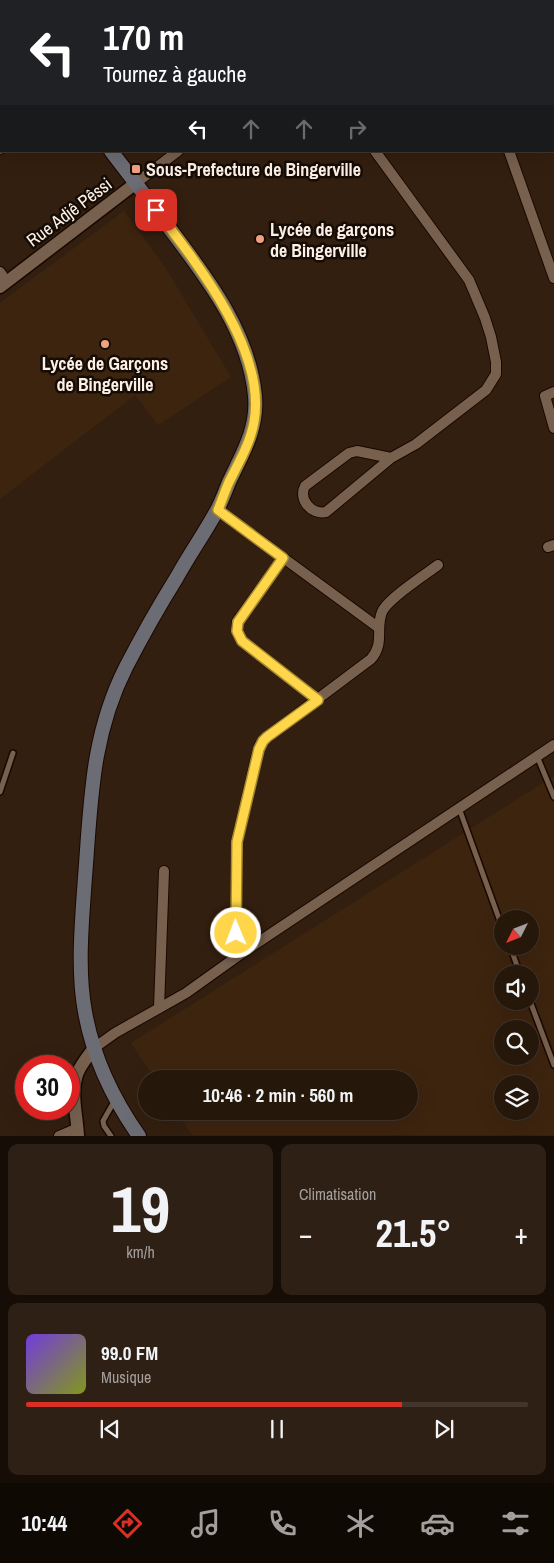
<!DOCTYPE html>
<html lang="fr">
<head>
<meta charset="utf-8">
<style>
  :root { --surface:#26170b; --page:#2e2014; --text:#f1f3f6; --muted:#a49f9d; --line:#42362c; --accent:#d93025 }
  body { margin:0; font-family:"Archivo Narrow",sans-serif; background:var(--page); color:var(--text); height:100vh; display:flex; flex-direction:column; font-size:19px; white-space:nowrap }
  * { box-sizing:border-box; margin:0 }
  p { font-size:16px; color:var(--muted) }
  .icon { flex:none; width:28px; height:28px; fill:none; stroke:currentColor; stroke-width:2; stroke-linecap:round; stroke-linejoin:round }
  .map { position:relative; height:1136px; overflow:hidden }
  .side { display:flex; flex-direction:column; gap:8px; padding:8px; background:#150d06; flex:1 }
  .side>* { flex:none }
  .hud { position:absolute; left:0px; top:0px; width:555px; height:152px; box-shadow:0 5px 20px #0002,0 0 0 1px var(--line); background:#202124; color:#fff; overflow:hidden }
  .needle { width:32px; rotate:228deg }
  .fabs { position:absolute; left:494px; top:910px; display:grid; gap:10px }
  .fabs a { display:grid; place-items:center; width:45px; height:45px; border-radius:50%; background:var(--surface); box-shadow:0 5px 20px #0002,0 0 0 1px var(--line); font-size:25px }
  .speed { position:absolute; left:15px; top:1055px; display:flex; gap:10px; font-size:25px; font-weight:700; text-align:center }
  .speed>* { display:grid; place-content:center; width:65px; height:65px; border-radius:50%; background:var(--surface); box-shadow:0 5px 20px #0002,0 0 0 1px var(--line); line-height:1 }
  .speed .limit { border:8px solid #d22; background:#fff; color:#111 }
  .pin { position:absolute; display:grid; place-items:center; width:42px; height:42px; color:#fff; margin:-21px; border-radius:10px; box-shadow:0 2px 8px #0006 }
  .me { position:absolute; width:55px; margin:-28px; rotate:359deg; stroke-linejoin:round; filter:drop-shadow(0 0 4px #0008) }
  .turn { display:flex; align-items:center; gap:18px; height:105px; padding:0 20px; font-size:22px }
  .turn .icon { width:65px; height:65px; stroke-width:2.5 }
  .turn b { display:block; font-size:35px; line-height:42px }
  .lanes { display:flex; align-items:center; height:48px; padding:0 20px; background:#0003; justify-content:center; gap:25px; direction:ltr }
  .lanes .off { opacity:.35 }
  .big { font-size:38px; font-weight:700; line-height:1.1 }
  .side .tile { flex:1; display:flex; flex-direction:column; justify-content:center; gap:8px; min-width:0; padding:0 18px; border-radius:10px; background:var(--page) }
  .side .dial { align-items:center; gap:0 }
  .dial b { font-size:65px; line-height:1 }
  .song { display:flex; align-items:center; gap:15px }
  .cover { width:60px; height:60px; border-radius:8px; background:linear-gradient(135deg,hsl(260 70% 55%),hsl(70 70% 35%)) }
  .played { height:5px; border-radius:2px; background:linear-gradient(90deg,var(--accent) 75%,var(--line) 75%) }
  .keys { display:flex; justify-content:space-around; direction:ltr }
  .heat { display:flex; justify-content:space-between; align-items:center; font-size:28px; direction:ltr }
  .side .tiles { flex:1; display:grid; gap:8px; grid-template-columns:1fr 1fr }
  .tile:last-child { grid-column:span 2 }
  .trip { position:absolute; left:138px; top:1070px; width:280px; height:50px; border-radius:25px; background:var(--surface); box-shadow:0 5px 20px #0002,0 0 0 1px var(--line); font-weight:700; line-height:50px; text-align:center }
  .tab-bar { display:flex; height:80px; justify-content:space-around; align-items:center; background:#0f0904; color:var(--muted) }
  .tab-bar .icon { width:35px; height:35px }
  .tab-bar .selected { color:var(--accent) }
  .tab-bar b { font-size:22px; color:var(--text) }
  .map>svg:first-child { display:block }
  .built { fill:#3d240f; fill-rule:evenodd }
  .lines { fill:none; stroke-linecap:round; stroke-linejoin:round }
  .service-casing { stroke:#1a0800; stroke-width:8 }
  .minor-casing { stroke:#1a0800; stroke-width:12 }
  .tertiary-casing { stroke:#1a0800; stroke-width:15 }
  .secondary-casing { stroke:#1a0800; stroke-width:16 }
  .service { stroke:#77604e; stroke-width:5 }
  .minor { stroke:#77604e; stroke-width:10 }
  .tertiary { stroke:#77604e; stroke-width:12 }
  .secondary { stroke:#6c6c75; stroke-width:14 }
  .route-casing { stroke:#a68a30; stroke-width:12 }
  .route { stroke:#ffd54a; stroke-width:9 }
  .poi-dot { fill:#f1a17d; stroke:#140c05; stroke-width:2 }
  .labels { text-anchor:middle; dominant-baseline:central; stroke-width:5; stroke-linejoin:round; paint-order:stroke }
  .poi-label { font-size:18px; font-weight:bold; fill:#fef0e6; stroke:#140c05; text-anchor:start }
  .street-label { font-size:18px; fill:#fef0e6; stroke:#140c05 }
</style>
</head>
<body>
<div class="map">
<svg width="554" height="1136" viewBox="0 0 554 1136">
  <rect width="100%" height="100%" fill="#331f0f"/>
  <g class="built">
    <polygon points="124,211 165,267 231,377 158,425 135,395 0,499 0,303"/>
    <path d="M554,776V1135H192L176,1111H409V1079H155L131,1043ZM502,919H530V946H502ZM502,974H530V1001H502ZM502,1029H530V1056H502ZM502,1084H530V1111H502Z"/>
  </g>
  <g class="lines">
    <defs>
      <g id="service">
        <polyline points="537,756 554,797"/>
        <polyline points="0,792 13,753"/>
        <polyline points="459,808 502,927"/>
        <polyline points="510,946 520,974"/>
        <polyline points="530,1001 554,1065"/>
        <polyline points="111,1136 104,1126 103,1121 115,1100"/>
      </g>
      <g id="minor">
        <polyline points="132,0 133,1"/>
        <polyline points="436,0 437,1"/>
        <polyline points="14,1 16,0"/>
        <polyline points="373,1 375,0"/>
        <polyline points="0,149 1,148"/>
        <path d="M375,151L469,280L485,318L491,337L496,362V374L486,390L416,444L391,458L326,512C311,515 298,499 305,486L349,453L357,451L391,458"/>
        <polyline points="509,151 554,278"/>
        <polyline points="136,183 178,151"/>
        <polyline points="0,272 7,282"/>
        <polyline points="554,392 545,396 554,428"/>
        <polyline points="218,510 379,628"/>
        <polyline points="548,547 554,545"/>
        <polyline points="283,558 237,622 237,631 242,641 318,700"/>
        <path d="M242,953L236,926L237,842L256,759L260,745L267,737L371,659C385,643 375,629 382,612C387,599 426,574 438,565"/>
        <polyline points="159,1008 164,871"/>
        <polyline points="94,1048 115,1033 186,993 242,953 554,745"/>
        <polyline points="59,1136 78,1128"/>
      </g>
      <g id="tertiary">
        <polyline points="0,287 136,183"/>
        <path d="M78,1136C77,1114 70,1092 78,1072C82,1063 89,1055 94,1048"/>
      </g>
      <g id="secondary">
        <polyline points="0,6 1,8"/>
        <path d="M111,151C131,177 151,203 170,229C207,278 249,332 255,396C258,429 242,454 229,482C225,492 221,503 216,512C204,534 189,555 177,577C159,606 142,636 126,667C91,736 91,802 85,877C82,921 77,969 85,1012C93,1057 113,1099 139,1136"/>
      </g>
    </defs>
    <use href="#service" class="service-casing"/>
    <use href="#minor" class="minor-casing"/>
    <use href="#tertiary" class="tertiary-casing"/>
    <use href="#secondary" class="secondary-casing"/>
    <use href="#service" class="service"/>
    <use href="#minor" class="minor"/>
    <use href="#tertiary" class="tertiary"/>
    <use href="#secondary" class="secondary"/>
  </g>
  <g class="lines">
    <defs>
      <path id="route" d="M156,210C197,263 267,351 254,422C250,444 239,462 229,482C225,491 222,500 218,510L283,558L238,622L237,631L242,641L318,700L267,737L263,741L259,749L237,842L236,933"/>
    </defs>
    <use href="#route" class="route-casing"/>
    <use href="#route" class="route"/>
  </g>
  <g class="poi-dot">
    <rect x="131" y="164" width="10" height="10" rx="2.5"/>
    <circle cx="260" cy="239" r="5"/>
    <circle cx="105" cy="344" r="5"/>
  </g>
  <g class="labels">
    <g class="poi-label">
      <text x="146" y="169">Sous-Prefecture de Bingerville</text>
      <text x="270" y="229">Lycée de garçons<tspan x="270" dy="21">de Bingerville</tspan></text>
      <text x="105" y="363" text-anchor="middle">Lycée de Garçons<tspan x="105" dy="21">de Bingerville</tspan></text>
    </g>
    <g class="street-label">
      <text transform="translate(69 212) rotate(-37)">Rue Adjê Pêssi</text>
    </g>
  </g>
</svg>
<div class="fabs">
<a><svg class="needle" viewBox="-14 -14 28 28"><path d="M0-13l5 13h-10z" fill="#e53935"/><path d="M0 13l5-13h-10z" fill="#a49f9d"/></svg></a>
<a><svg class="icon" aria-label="sound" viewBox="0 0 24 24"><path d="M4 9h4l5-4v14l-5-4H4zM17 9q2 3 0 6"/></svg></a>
<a><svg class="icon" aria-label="search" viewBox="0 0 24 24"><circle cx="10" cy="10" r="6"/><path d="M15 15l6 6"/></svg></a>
<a><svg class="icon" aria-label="layers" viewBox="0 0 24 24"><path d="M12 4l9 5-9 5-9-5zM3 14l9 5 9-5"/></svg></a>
</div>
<div class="speed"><div class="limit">30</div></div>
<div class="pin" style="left:156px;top:210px;background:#d93025"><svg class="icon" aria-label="arrive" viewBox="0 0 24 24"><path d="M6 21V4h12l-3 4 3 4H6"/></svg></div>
<svg class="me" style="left:236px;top:933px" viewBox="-20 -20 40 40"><circle r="17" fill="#ffd54a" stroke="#fff" stroke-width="3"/><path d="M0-11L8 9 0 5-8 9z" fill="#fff"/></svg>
<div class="trip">10:46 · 2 min · 560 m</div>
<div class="hud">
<div class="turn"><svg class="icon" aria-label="left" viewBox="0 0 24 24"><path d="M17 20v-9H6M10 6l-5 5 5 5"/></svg><div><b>170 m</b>Tournez à gauche</div></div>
<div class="lanes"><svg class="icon" aria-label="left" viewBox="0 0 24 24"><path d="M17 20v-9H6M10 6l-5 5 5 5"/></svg><svg class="icon off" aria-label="ahead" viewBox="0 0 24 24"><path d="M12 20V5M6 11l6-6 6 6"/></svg><svg class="icon off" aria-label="ahead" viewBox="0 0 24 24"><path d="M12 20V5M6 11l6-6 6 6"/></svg><svg class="icon off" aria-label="right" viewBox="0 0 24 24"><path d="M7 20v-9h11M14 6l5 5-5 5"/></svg></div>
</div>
</div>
<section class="side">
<div class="tiles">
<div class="tile dial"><b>19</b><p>km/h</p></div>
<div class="tile"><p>Climatisation</p>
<div class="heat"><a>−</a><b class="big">21.5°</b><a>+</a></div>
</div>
<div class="tile">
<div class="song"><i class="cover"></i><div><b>99.0 FM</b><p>Musique</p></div></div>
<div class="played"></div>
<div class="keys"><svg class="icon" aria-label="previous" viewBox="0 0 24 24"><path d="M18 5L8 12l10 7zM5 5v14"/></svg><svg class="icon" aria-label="pause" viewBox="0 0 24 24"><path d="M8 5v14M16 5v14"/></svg><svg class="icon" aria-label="next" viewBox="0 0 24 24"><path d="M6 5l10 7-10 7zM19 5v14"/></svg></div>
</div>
</div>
</section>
<nav class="tab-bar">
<b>10:44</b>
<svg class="icon selected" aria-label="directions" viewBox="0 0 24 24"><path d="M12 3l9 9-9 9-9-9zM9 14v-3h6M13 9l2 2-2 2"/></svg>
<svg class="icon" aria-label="music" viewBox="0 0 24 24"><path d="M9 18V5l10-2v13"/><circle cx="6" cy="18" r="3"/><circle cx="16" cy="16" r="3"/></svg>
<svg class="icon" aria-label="phone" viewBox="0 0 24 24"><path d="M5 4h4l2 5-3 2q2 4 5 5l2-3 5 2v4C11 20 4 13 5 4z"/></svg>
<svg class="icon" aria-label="climate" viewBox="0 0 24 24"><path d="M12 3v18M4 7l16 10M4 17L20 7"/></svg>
<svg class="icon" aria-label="car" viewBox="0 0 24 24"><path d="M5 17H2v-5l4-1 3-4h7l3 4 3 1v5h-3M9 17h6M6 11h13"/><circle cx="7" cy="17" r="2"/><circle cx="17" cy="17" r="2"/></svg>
<svg class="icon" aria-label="filters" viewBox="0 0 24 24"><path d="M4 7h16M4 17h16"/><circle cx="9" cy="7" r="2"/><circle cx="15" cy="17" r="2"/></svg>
</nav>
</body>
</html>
